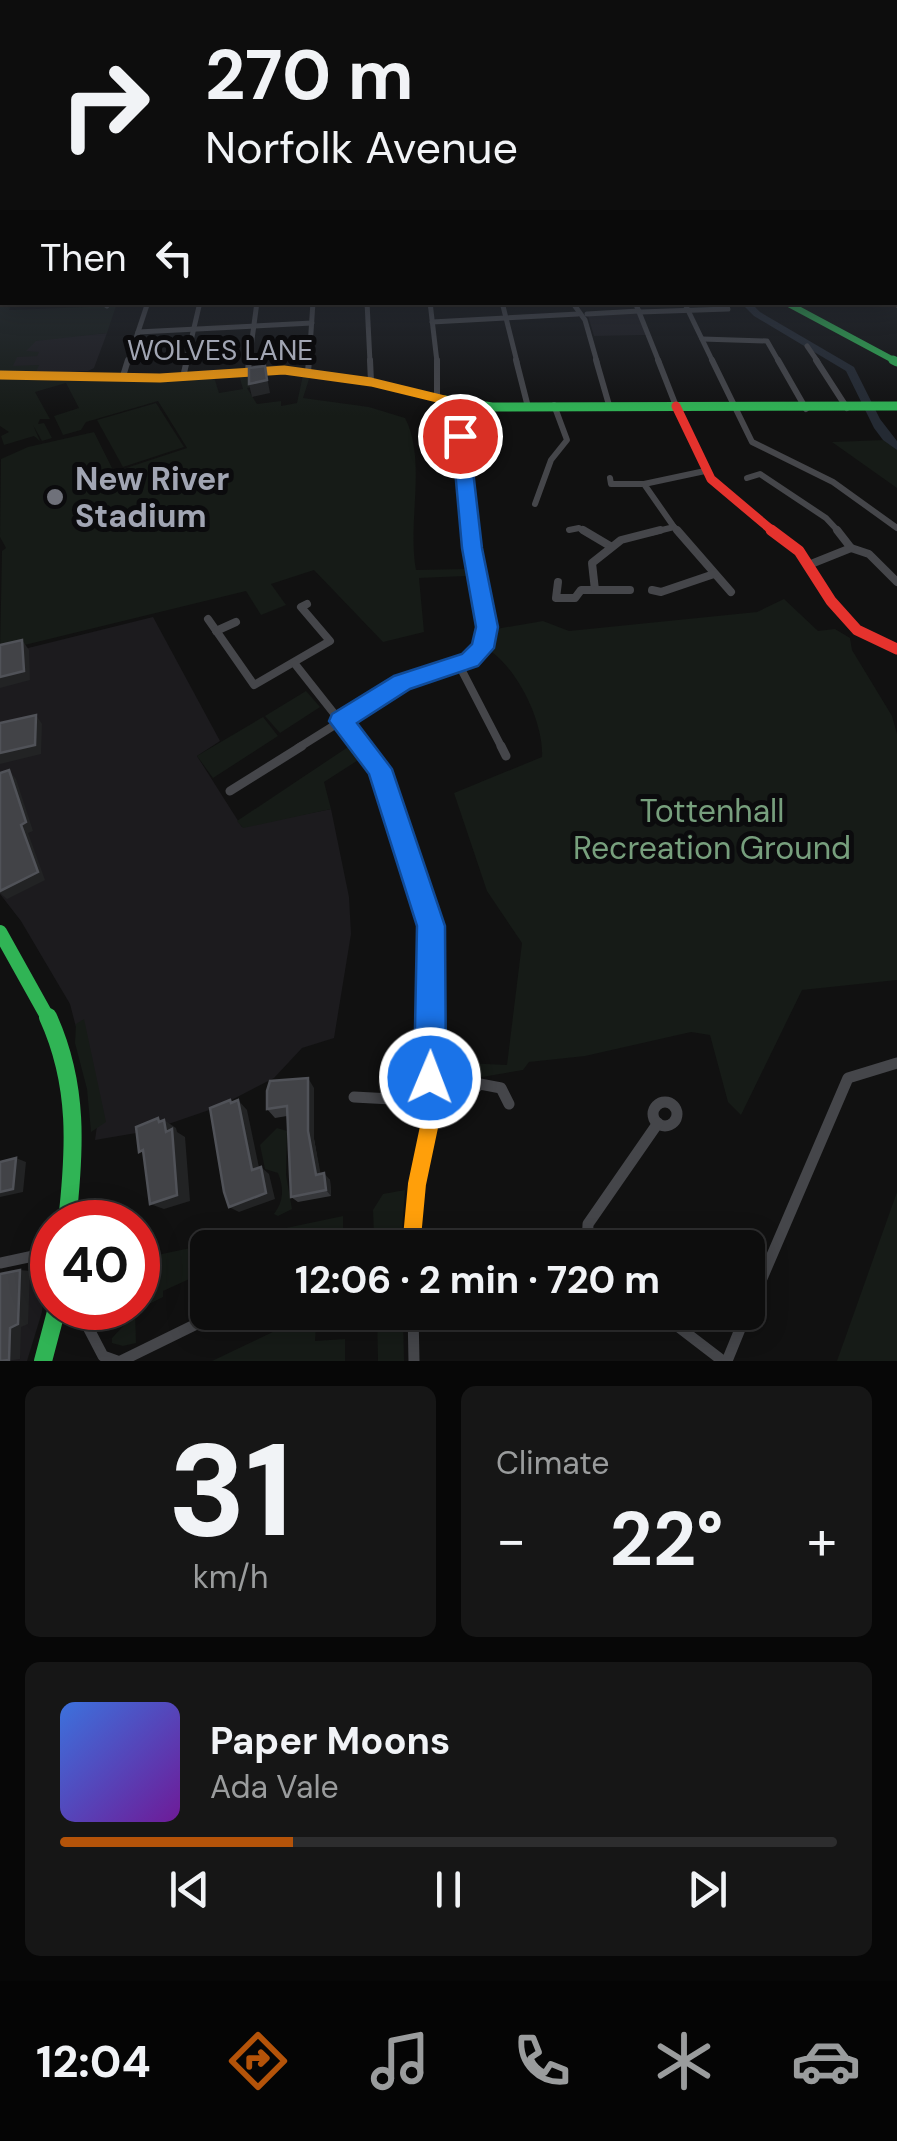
<!DOCTYPE html>
<html lang="en">
<head>
<meta charset="utf-8">
<style>
  :root { --surface:#0d0d0d; --page:#161616; --text:#f1f3f6; --muted:#9a9c9d; --line:#2d2d2e; --accent:#b45309 }
  body { margin:0; font-family:"DM Sans",sans-serif; background:var(--page); color:var(--text); height:100vh; display:flex; flex-direction:column; font-size:38px; white-space:nowrap }
  * { box-sizing:border-box; margin:0 }
  p { font-size:32px; color:var(--muted) }
  .icon { flex:none; width:55px; height:55px; fill:none; stroke:currentColor; stroke-width:2; stroke-linecap:round; stroke-linejoin:round }
  .map { position:relative; height:1361px; overflow:hidden }
  .panel { display:flex; flex-direction:column; gap:25px; padding:25px; background:#070707; flex:1 }
  .panel>* { flex:none }
  .hud { position:absolute; left:0px; top:0px; width:898px; height:305px; box-shadow:0 5px 25px #0003,0 0 0 2px var(--line); background:#0d0d0d; color:var(--text); overflow:hidden }
  .speed { position:absolute; left:30px; top:1200px; display:flex; gap:20px; font-size:50px; font-weight:700; text-align:center }
  .speed>* { display:grid; place-content:center; width:130px; height:130px; border-radius:50%; background:var(--surface); box-shadow:0 5px 25px #0003,0 0 0 2px var(--line); line-height:1 }
  .speed .limit { border:15px solid #d22; background:#fff; color:#111 }
  .pin { position:absolute; display:grid; place-items:center; width:85px; height:85px; color:#fff; margin:-42px; border:5px solid #fff; border-radius:50%; box-shadow:0 2px 10px #0007 }
  .me { position:absolute; width:110px; margin:-55px; rotate:1deg; stroke-linejoin:round; filter:drop-shadow(0 0 8px #0008) }
  .turn { display:flex; align-items:center; gap:35px; height:210px; padding:0 40px; font-size:45px }
  .turn .icon { width:130px; height:130px; stroke-width:2.5 }
  .turn b { display:block; font-size:70px; line-height:85px }
  .then { display:flex; align-items:center; height:95px; padding:0 40px; background:#0003; gap:20px; font-size:38px }
  .big { font-size:75px; font-weight:700; line-height:1.1 }
  .panel .widget { flex:1; display:flex; flex-direction:column; justify-content:center; gap:15px; min-width:0; padding:0 35px; border-radius:15px; background:var(--page) }
  .panel .dial { align-items:center; gap:0 }
  .dial b { font-size:130px; line-height:1 }
  .song { display:flex; align-items:center; gap:30px }
  .cover { width:120px; height:120px; border-radius:15px; background:linear-gradient(135deg,hsl(220 70% 55%),hsl(280 70% 35%)) }
  .played { height:10px; border-radius:5px; background:linear-gradient(90deg,var(--accent) 30%,var(--line) 30%) }
  .keys { display:flex; justify-content:space-around; direction:ltr }
  .heat { display:flex; justify-content:space-between; align-items:center; font-size:55px; direction:ltr }
  .panel .tiles { flex:1; display:grid; gap:25px; grid-template-columns:1fr 1fr }
  .widget:last-child { grid-column:span 2 }
  .trip { position:absolute; left:190px; top:1230px; width:575px; height:100px; border-radius:15px; background:var(--surface); box-shadow:0 5px 25px #0003,0 0 0 2px var(--line); font-weight:700; line-height:100px; text-align:center }
  .dock { display:flex; height:160px; justify-content:space-around; align-items:center; background:#050505; color:var(--muted) }
  .dock .icon { width:70px; height:70px }
  .dock .active { color:var(--accent) }
  .dock b { font-size:45px; color:var(--text) }
  .map>svg:first-child { display:block }
  .built { fill:#1c1b1e }
  .green { fill:#161b17 }
  .lines { fill:none; stroke-linecap:round; stroke-linejoin:round }
  .river { fill:#242a33; fill-rule:evenodd }
  .street-far4 { stroke:#45464a; stroke-width:5 }
  .street-far3 { stroke:#45464a; stroke-width:6 }
  .street-far2 { stroke:#45464a; stroke-width:8 }
  .street-far1 { stroke:#45464a; stroke-width:9 }
  .street { stroke:#45464a; stroke-width:11 }
  .fast-far3 { stroke:#30b455; stroke-width:6 }
  .fast-far2 { stroke:#30b455; stroke-width:9 }
  .fast-far1 { stroke:#30b455; stroke-width:14 }
  .fast { stroke:#30b455; stroke-width:18 }
  .slow-far3 { stroke:#ff9f0a; stroke-width:9 }
  .slow-far2 { stroke:#ff9f0a; stroke-width:11 }
  .slow-far1 { stroke:#ff9f0a; stroke-width:14 }
  .slow { stroke:#ff9f0a; stroke-width:18 }
  .jam-far1 { stroke:#e5322d; stroke-width:9 }
  .jam { stroke:#e5322d; stroke-width:11 }
  .wall { fill:#36373a }
  .shaded-wall { fill:#222324 }
  .building { fill:#424347; stroke:#505258; stroke-width:2.5 }
  .route { fill:#1a73e8; stroke:#114b97; stroke-width:2.5 }
  .poi-dot { fill:#6f717a; stroke:#0b0b0d; stroke-width:4 }
  .labels { text-anchor:middle; dominant-baseline:central; stroke-width:10; stroke-linejoin:round; paint-order:stroke }
  .far-street-label { font-size:28px; fill:#a1a5b3; stroke:#0b0b0d }
  .poi-label { font-size:32px; font-weight:bold; fill:#a1a5b3; stroke:#0b0b0d; text-anchor:start }
  .park-label { font-size:32px; fill:#779f7d; stroke:#0b0b0d }
</style>
</head>
<body>
<div class="map">
<svg width="897" height="1361" viewBox="0 0 897 1361">
  <rect width="100%" height="100%" fill="#111"/>
  <g class="built">
    <polygon points="638,312 646,335 594,336 588,316"/>
    <polygon points="107,333 94,368 88,371 33,374 0,370 20,341"/>
    <polygon points="153,617 220,741 197,756 242,827 331,809 349,897 351,934 334,1038 302,1048 274,1078 218,1107 148,1131 95,1140 97,1126 101,1124 70,1004 21,921 0,894 0,655"/>
    <polygon points="47,1268 42,1312 27,1361 0,1361 5,1275"/>
  </g>
  <g class="green">
    <polygon points="0,252 2,302 12,303 9,310 116,306 107,333 36,341 26,351 39,352 37,356 17,357 13,366 39,365 35,374 0,372"/>
    <path d="M252,374V387L247,388L257,404L281,401V406L297,403L303,375L310,376L303,398L369,407L405,418C427,460 407,522 416,570L465,569L466,576L419,578L424,632L383,642L314,570L271,584L286,605L261,615L246,591L0,651L2,551L6,548L0,537L1,459L28,447L94,432L114,472L187,448L158,401L86,422L81,430L63,435L54,416L79,408L66,383L35,392L50,419H40L38,424L44,423L52,438L42,441L33,425L40,441L34,436L4,445L1,436L9,432L0,426V379L214,377L219,393L243,389L239,375Z"/>
    <polygon points="156,403 184,447 123,467 97,420"/>
    <polygon points="885,440 897,450 897,488 832,442"/>
    <path d="M784,599L818,631L835,629L850,638L852,650L892,716L897,734V980L802,990L741,1115L728,1102L710,1035L691,1032L585,1056L529,1062L523,1070L482,1077L447,1107L443,1062L507,1065L522,943L487,891L454,793L542,757C544,723 518,669 489,650L496,629L543,621L569,631L757,612Z"/>
    <polygon points="306,691 320,707 280,733 265,716"/>
    <polygon points="263,717 278,736 213,778 197,756"/>
    <polygon points="351,745 363,757 324,782 331,809 243,828 237,821"/>
    <polygon points="84,1019 106,1122 91,1132 87,1089 75,1043 76,1024"/>
    <path d="M277,1128L287,1131L286,1175L292,1209L278,1216L274,1214C284,1201 284,1188 278,1173L265,1169L260,1145Z"/>
    <polygon points="405,1190 402,1230 374,1235 373,1210 383,1194"/>
    <polygon points="897,1192 897,1361 837,1361"/>
    <polygon points="343,1216 343,1247 208,1248 207,1271 163,1291 163,1297 135,1311 136,1343 123,1346 112,1343 112,1338 127,1322 121,1308 138,1308 138,1259"/>
    <polygon points="276,1313 317,1313 315,1341 345,1339 345,1361 212,1361 279,1329"/>
    <polygon points="377,1313 403,1313 404,1361 378,1361"/>
  </g>
  <g class="lines">
    <polygon class="river" points="748,302 757,302 755,307 760,312 854,367 880,419 897,441 897,450 883,440 874,428 846,371 754,316 745,307"/>
    <g class="street-far4">
      <polyline points="102,302 107,306"/>
      <polyline points="367,302 370,362"/>
      <polyline points="430,302 437,362"/>
      <polyline points="502,302 517,362"/>
      <polyline points="572,302 585,320 597,362"/>
      <polyline points="635,302 659,362"/>
      <polyline points="684,302 713,362"/>
      <polyline points="890,302 897,305"/>
      <polyline points="640,312 728,309"/>
      <polyline points="587,314 639,311"/>
      <polyline points="432,322 578,314"/>
      <polyline points="138,332 312,323"/>
      <polyline points="702,339 767,341 779,362"/>
      <polyline points="807,346 818,362"/>
      <polyline points="128,362 148,302"/>
      <polyline points="186,362 200,302"/>
      <polyline points="249,362 257,302"/>
      <polyline points="309,362 313,302"/>
    </g>
    <g class="street-far3">
      <polyline points="370,360 371,382"/>
      <polyline points="437,360 437,399"/>
      <polyline points="516,360 528,407"/>
      <polyline points="596,360 609,405"/>
      <polyline points="658,360 676,406"/>
      <polyline points="712,360 752,442 833,482 897,528"/>
      <polyline points="778,360 806,409"/>
      <polyline points="816,360 847,408"/>
      <polyline points="248,371 249,360"/>
      <polyline points="308,372 309,360"/>
      <polyline points="123,376 128,360"/>
      <polyline points="183,377 187,360"/>
      <polyline points="455,403 451,415 463,448 471,533"/>
      <polyline points="610,478 611,484 644,484"/>
      <polyline points="747,478 760,474 826,518 840,533"/>
      <polyline points="535,504 551,460 567,440 554,405"/>
      <polyline points="674,527 679,533"/>
      <polyline points="569,530 579,528 587,533"/>
      <polyline points="650,533 674,527 644,484 705,471"/>
    </g>
    <g class="street-far2">
      <polyline points="583,530 610,546"/>
      <polyline points="677,530 731,592"/>
      <polyline points="851,548 869,554 897,582"/>
      <polyline points="811,564 851,548 837,530"/>
      <polyline points="558,582 556,598 575,598 581,590 595,590 592,563 621,540 660,530"/>
      <polyline points="595,590 630,590"/>
      <polyline points="652,590 661,592 714,574"/>
      <polyline points="208,619 254,685 330,641 301,607 307,604"/>
      <polyline points="216,631 236,622"/>
      <polyline points="295,664 340,721"/>
      <polyline points="459,665 502,748"/>
      <polyline points="298,748 402,683 470,660 483,648 487,627 470,530"/>
    </g>
    <g class="street-far1">
      <polyline points="501,746 506,756"/>
      <polyline points="230,791 302,746"/>
    </g>
    <g class="street">
      <polyline points="354,1097 429,1101"/>
      <circle cx="665" cy="1114" r="12"/>
      <polyline points="433,1124 480,1084 501,1088 509,1104"/>
      <polyline points="587,1248 588,1224 658,1123"/>
      <polyline points="0,1263 52,1252"/>
      <polyline points="78,1308 103,1356 117,1361"/>
      <polyline points="748,1311 848,1078 897,1063"/>
      <polyline points="413,1312 414,1361"/>
      <polyline points="659,1312 723,1361"/>
      <polyline points="121,1361 221,1312"/>
      <polyline points="727,1361 747,1312"/>
    </g>
    <polyline class="fast-far3" points="785,302 897,362"/>
    <g class="fast-far2">
      <polyline points="893,360 897,362"/>
      <polyline points="445,400 492,407 897,406"/>
    </g>
    <polyline class="fast-far1" points="0,932 49,1020"/>
    <g class="fast">
      <path d="M48,1017C79,1085 75,1150 67,1222"/>
      <polyline points="43,1361 57,1308"/>
    </g>
    <polyline class="slow-far3" points="0,375 160,378 284,370 371,382 445,400"/>
    <polyline class="slow-far2" points="341,721 363,748"/>
    <polyline class="slow-far1" points="361,746 380,769 432,932 431,1020"/>
    <polyline class="slow" points="411,1248 417,1184 429,1127 431,1017"/>
    <polyline class="jam-far1" points="676,406 711,479 775,533"/>
    <polyline class="jam" points="771,530 799,551 831,601 857,630 897,649"/>
  </g>
  <polygon class="wall" points="314,1088 314,1139 320,1174 330,1180 331,1196 298,1202 291,1197 287,1116 275,1118 267,1109"/>
  <g class="shaded-wall">
    <polygon points="265,366 270,393 252,397 249,384"/>
    <polygon points="22,640 29,650 30,680 0,688 0,677"/>
    <polygon points="36,715 42,724 41,754 0,764 0,753"/>
    <polygon points="9,770 16,779 33,831 28,833 45,880 7,899 0,893 0,891 21,825"/>
    <polygon points="308,1078 314,1088 314,1139 322,1181 316,1175 308,1131"/>
    <polygon points="238,1100 247,1110 261,1177 252,1170"/>
    <polygon points="158,1118 164,1123 164,1120 176,1128 177,1132 185,1137 190,1201 164,1209 150,1204 166,1132"/>
    <polygon points="16,1158 26,1162 23,1192 0,1197 0,1192"/>
    <polygon points="261,1167 269,1174 275,1199 239,1212 229,1207"/>
    <polygon points="324,1173 330,1180 331,1196 326,1190"/>
    <polygon points="20,1270 30,1271 28,1324 21,1327 20,1359 7,1361 10,1328"/>
  </g>
  <g class="building">
    <polygon points="265,366 267,380 249,384 249,368"/>
    <polygon points="22,640 24,671 0,677 0,645"/>
    <polygon points="36,715 35,745 0,753 0,723"/>
    <polygon points="9,770 26,822 21,825 38,872 0,891 0,773"/>
    <polygon points="308,1078 308,1131 316,1175 324,1173 326,1190 291,1197 287,1106 267,1109 267,1091 270,1081"/>
    <polygon points="230,1100 231,1103 238,1100 252,1170 261,1167 266,1193 229,1207 224,1192 210,1108"/>
    <polygon points="158,1118 159,1122 164,1120 166,1132 172,1129 177,1195 150,1204 143,1150 139,1152 136,1127"/>
    <polygon points="16,1158 13,1189 0,1192 0,1162"/>
    <polygon points="20,1270 18,1324 10,1328 9,1360 0,1361 0,1274"/>
  </g>
  <linearGradient id="sky" x2="0" y2="1"><stop stop-color="#090909"/><stop offset="0.54" stop-color="#323843"/><stop offset="1" stop-color="#323843" stop-opacity="0"/></linearGradient>
  <rect width="897" height="416" fill="url(#sky)"/>
  <polygon class="route" points="460,431 469,436 482,548 498,627 494,648 478,666 410,689 357,723 392,769 445,926 446,1078 442,1090 430,1094 419,1090 414,1078 417,926 369,774 329,721 332,714 394,676 462,654 472,644 476,627 462,548 452,436"/>
  <circle class="poi-dot" cx="55" cy="497" r="10"/>
  <g class="labels">
    <g class="far-street-label">
      <text x="220" y="350">WOLVES LANE</text>
    </g>
    <g class="poi-label">
      <text x="75" y="479">New River<tspan x="75" dy="37">Stadium</tspan></text>
    </g>
    <g class="park-label">
      <text x="712" y="811">Tottenhall<tspan x="712" dy="37">Recreation Ground</tspan></text>
    </g>
  </g>
</svg>
<div class="speed"><div class="limit">40</div></div>
<div class="pin" style="left:460px;top:436px;background:#d93025"><svg class="icon" aria-label="arrive" viewBox="0 0 24 24"><path d="M6 21V4h12l-3 4 3 4H6"/></svg></div>
<svg class="me" style="left:430px;top:1078px" viewBox="-20 -20 40 40"><circle r="17" fill="#1a73e8" stroke="#fff" stroke-width="3"/><path d="M0-11L8 9 0 5-8 9z" fill="#fff"/></svg>
<div class="trip">12:06 · 2 min · 720 m</div>
<div class="hud">
<div class="turn"><svg class="icon" aria-label="right" viewBox="0 0 24 24"><path d="M7 20v-9h11M14 6l5 5-5 5"/></svg><div><b>270 m</b>Norfolk Avenue</div></div>
<div class="then">Then<svg class="icon" aria-label="left" viewBox="0 0 24 24"><path d="M17 20v-9H6M10 6l-5 5 5 5"/></svg></div>
</div>
</div>
<section class="panel">
<div class="tiles">
<div class="widget dial"><b>31</b><p>km/h</p></div>
<div class="widget"><p>Climate</p>
<div class="heat"><a>−</a><b class="big">22°</b><a>+</a></div>
</div>
<div class="widget">
<div class="song"><i class="cover"></i><div><b>Paper Moons</b><p>Ada Vale</p></div></div>
<div class="played"></div>
<div class="keys"><svg class="icon" aria-label="previous" viewBox="0 0 24 24"><path d="M18 5L8 12l10 7zM5 5v14"/></svg><svg class="icon" aria-label="pause" viewBox="0 0 24 24"><path d="M8 5v14M16 5v14"/></svg><svg class="icon" aria-label="next" viewBox="0 0 24 24"><path d="M6 5l10 7-10 7zM19 5v14"/></svg></div>
</div>
</div>
</section>
<nav class="dock">
<b>12:04</b>
<svg class="icon active" aria-label="directions" viewBox="0 0 24 24"><path d="M12 3l9 9-9 9-9-9zM9 14v-3h6M13 9l2 2-2 2"/></svg>
<svg class="icon" aria-label="music" viewBox="0 0 24 24"><path d="M9 18V5l10-2v13"/><circle cx="6" cy="18" r="3"/><circle cx="16" cy="16" r="3"/></svg>
<svg class="icon" aria-label="phone" viewBox="0 0 24 24"><path d="M5 4h4l2 5-3 2q2 4 5 5l2-3 5 2v4C11 20 4 13 5 4z"/></svg>
<svg class="icon" aria-label="climate" viewBox="0 0 24 24"><path d="M12 3v18M4 7l16 10M4 17L20 7"/></svg>
<svg class="icon" aria-label="car" viewBox="0 0 24 24"><path d="M5 17H2v-5l4-1 3-4h7l3 4 3 1v5h-3M9 17h6M6 11h13"/><circle cx="7" cy="17" r="2"/><circle cx="17" cy="17" r="2"/></svg>
</nav>
</body>
</html>
